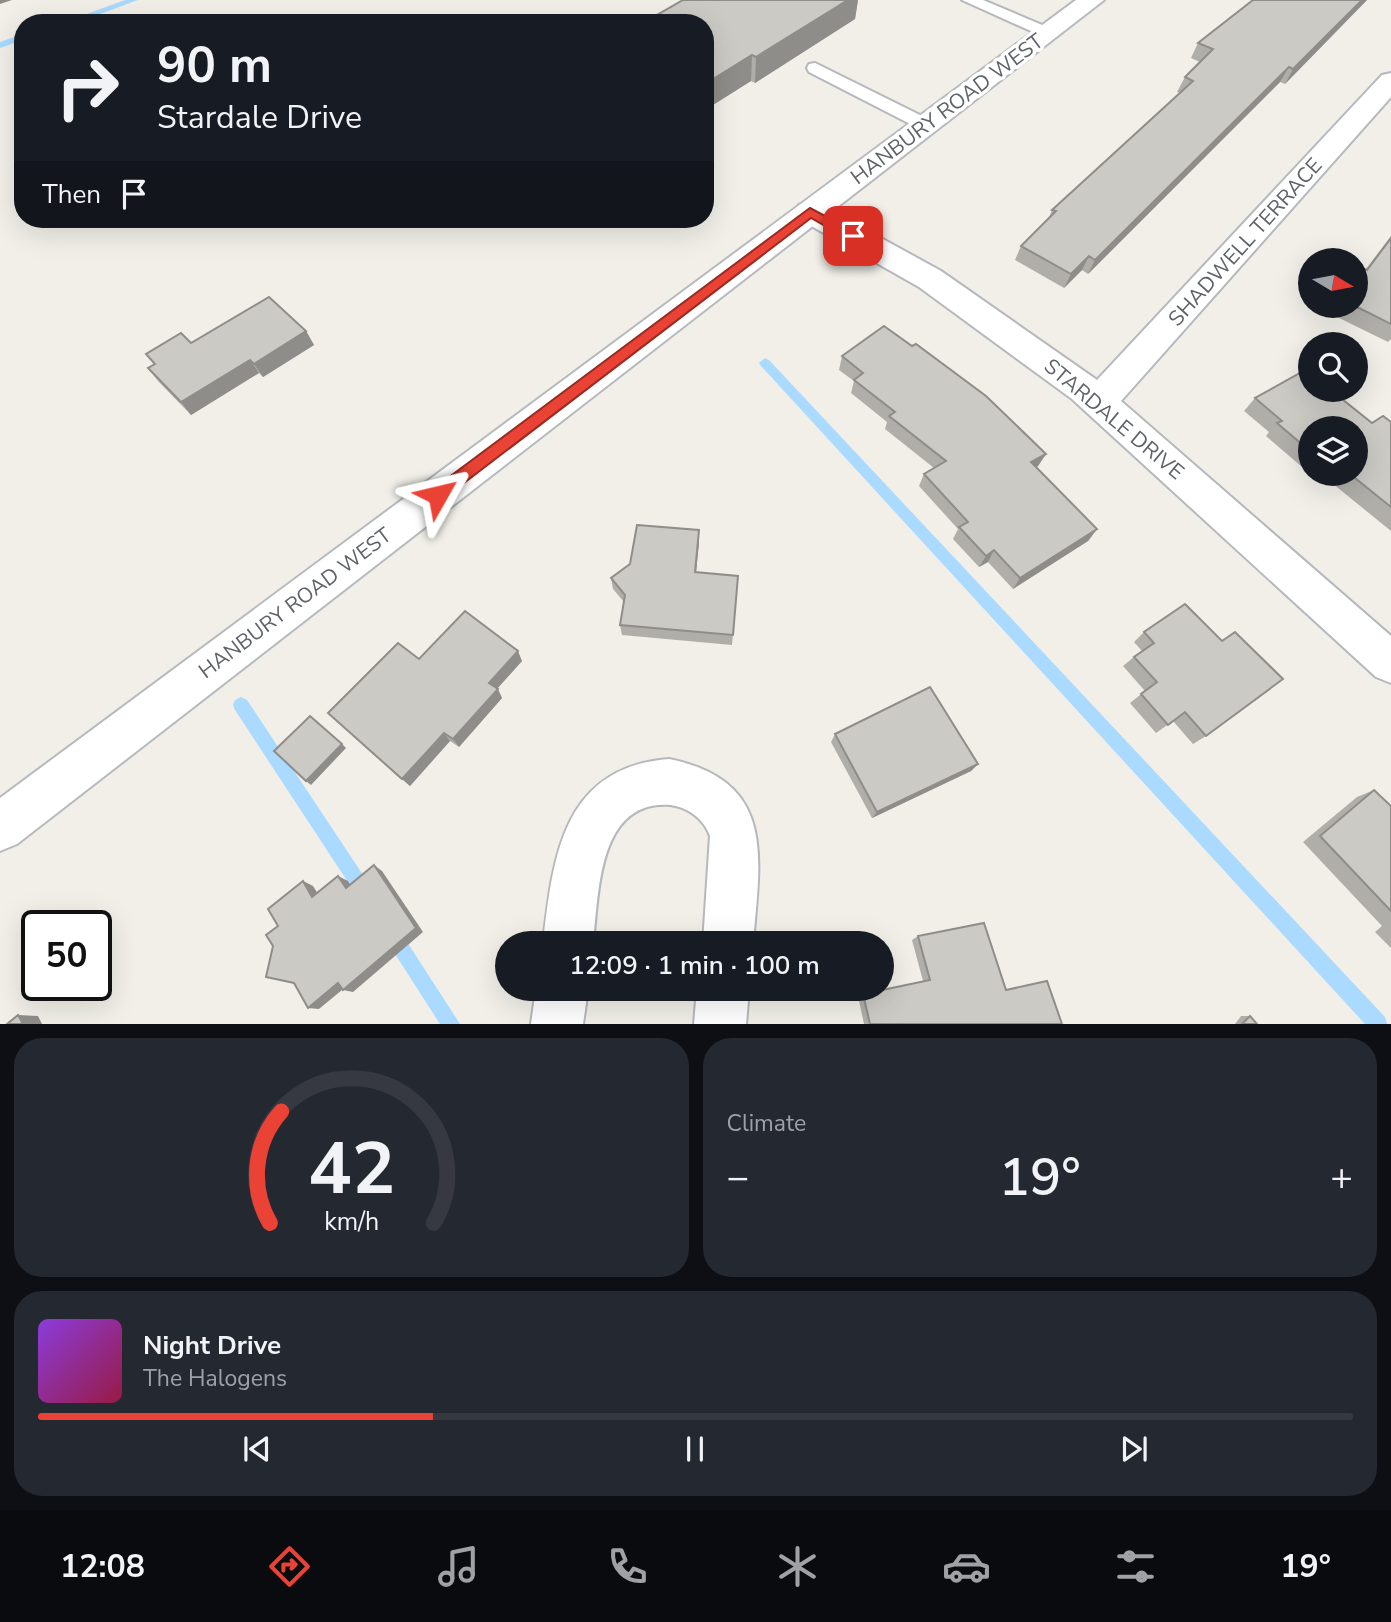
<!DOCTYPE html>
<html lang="en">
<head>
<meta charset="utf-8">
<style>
  :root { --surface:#171b24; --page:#242831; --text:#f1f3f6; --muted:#9ea1a6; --line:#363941; --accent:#ea4335 }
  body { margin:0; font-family:"Nunito Sans",sans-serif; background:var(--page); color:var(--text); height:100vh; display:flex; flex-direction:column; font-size:26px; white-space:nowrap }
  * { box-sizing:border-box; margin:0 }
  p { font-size:23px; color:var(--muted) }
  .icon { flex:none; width:38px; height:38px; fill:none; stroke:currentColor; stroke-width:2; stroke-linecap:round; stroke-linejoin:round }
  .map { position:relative; height:1024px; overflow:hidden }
  .drawer { display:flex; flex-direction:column; gap:14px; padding:14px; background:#0d0f14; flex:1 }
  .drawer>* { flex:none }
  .banner { position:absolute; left:14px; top:14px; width:700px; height:214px; border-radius:28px; box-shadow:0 7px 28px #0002; background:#171b24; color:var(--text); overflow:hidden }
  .needle { width:46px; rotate:100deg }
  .fabs { position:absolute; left:1298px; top:248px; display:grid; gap:14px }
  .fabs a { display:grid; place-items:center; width:70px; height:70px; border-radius:50%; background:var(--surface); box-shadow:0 7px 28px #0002; font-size:35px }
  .speed { position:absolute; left:21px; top:910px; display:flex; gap:14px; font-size:35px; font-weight:700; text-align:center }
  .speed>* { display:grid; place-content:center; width:91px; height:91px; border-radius:50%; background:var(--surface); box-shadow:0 7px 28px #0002; line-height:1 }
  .speed .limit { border:4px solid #111; border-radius:10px; background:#fff; color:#111 }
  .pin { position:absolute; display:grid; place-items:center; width:60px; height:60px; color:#fff; margin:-30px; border-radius:14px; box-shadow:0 4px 10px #0006 }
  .me { position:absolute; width:77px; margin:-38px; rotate:53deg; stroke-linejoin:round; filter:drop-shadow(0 0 5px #0008) }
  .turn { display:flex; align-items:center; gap:24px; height:147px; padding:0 28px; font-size:32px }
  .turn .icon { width:91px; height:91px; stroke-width:2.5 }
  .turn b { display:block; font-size:49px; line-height:60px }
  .then { display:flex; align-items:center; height:66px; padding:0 28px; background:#0003; gap:14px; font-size:26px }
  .big { font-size:52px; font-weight:600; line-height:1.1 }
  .drawer .widget { flex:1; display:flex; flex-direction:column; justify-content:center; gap:10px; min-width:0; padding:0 24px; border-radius:28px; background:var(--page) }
  .drawer .dial { align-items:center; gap:0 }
  .dial svg { height:182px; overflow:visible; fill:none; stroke:var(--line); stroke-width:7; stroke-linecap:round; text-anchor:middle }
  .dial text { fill:var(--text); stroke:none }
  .song { display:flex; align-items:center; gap:21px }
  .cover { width:84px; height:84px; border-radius:10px; background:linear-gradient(135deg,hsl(270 70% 55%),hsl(340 70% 35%)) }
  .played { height:7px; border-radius:4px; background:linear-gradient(90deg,var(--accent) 30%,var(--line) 30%) }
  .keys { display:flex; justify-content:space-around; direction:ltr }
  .heat { display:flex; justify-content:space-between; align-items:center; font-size:38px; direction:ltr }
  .drawer .tiles { flex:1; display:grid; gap:14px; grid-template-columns:1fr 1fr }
  .widget:last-child { grid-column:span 2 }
  .trip { position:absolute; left:495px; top:931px; width:399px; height:70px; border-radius:35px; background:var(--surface); box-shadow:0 7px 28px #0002; font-weight:600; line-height:70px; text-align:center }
  .tab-bar { display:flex; height:112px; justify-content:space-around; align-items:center; background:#090b0e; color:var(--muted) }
  .tab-bar .icon { width:49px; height:49px }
  .tab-bar .on { color:var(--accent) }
  .tab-bar b { font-size:32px; color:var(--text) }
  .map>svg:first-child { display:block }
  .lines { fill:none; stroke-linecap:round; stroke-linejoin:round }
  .stream { fill:#aadaff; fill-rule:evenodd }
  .service-casing { stroke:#b5b8bc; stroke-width:4 }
  .minor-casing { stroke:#b5b8bc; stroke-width:4 }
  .secondary-casing { stroke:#b6babf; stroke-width:4 }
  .service { fill:#fff; fill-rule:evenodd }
  .minor { fill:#fff; fill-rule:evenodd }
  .secondary { fill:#fff; fill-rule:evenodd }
  .wall { fill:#afaea9; fill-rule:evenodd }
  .shaded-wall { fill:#8f8d8a }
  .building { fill:#cccac5; stroke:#8f8d8a; stroke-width:2 }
  .route { fill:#ea4335; stroke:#982c22; stroke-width:2 }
  .labels { text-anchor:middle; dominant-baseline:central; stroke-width:7; stroke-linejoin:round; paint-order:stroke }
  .street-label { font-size:21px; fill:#5f6368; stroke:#fff }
</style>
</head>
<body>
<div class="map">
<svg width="1391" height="1024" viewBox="0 0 1391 1024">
  <rect width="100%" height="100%" fill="#f1efe8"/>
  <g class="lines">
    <g class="stream">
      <polygon points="125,0 138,0 76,23 62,23"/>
      <polygon points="23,34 23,40 0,48 0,42"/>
      <polygon points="765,358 769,360 1385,1017 1387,1024 1365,1024 761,366 759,363"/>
      <polygon points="241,697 247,700 371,887 374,893 371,899 365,902 359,899 235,710 233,705 235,700"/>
      <polygon points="392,925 398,928 460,1024 440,1024 386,940 383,934 386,928"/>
    </g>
    <defs>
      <g id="service">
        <polygon points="962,0 983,0 1054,30 1056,33 1054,36 1042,36"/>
        <polygon points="815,63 932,121 935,125 932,129 920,129 809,72 807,68 809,64"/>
      </g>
      <g id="minor">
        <polygon points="1391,73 1391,97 1121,401 1391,636 1391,683 1376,677 1072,399 919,287 799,219 795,212 799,205 810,202 821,205 941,271 1097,380 1382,75"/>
        <path d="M669,759C777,781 760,857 753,943H703L710,836C704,819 688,807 670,805C597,800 599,894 593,943H543C553,856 563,767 669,759Z"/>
        <polygon points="536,989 588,989 583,1024 531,1024"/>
        <polygon points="697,989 749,989 746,1024 694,1024"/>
      </g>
      <polygon id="secondary" points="1076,0 1104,0 17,844 0,851 0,798"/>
    </defs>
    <use href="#service" class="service-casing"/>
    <use href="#minor" class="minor-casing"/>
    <use href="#secondary" class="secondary-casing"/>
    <use href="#service" class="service"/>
    <use href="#minor" class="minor"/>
    <use href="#secondary" class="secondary"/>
  </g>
  <g class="wall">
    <polygon points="683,0 858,0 855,19 755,83 751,81 705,110 705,23"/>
    <polygon points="1253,0 1367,0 1285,84 1280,82 1088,274 1082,270 1064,288 1015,260 1021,246 1049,218 1052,210 1180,93 1177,92 1185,77 1200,62 1191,58 1198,43"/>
    <polygon points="1391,236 1391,339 1388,342 1327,312 1332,306 1356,306 1366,269"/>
    <polygon points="306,331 314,345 263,377 259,373 191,415 158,381 148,368 154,364 146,354 191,343"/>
    <polygon points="842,356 1046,454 1038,466 1036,468 1097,529 1088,541 1013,589 988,562 979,567 953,539 958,529 919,486 924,474 934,468 885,429 887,422 851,393 854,381 839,370"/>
    <path d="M1326,395L1372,423L1391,422V531L1322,475L1316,479L1266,436L1269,432L1244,411L1255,398ZM1311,429L1356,474H1311Z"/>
    <polygon points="699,542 696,572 738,576 732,645 622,635 620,625 624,602 613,589 611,578"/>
    <polygon points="1185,604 1206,736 1193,744 1173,721 1156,733 1130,703 1145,691 1123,666 1134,657 1142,651 1134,642 1144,632"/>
    <polygon points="419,659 522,661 497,689 502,698 459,747 450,741 410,786 337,722"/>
    <polygon points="835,734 978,764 971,771 872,818 831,742"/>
    <polygon points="1374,790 1391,806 1391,948 1375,932 1382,926 1303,842 1357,797"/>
    <polygon points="918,936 1006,990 1062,1024 864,1024 858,996 923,981 912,940"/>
    <polygon points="1241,1016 1250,1016 1257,1024 1235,1024"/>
  </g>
  <g class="shaded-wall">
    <polygon points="0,0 12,0 0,4"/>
    <polygon points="848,0 858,0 855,19 755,83 756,57"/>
    <polygon points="1362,0 1367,0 1285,84 1293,69"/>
    <polygon points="752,55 751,81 705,110 705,84"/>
    <polygon points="1289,67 1280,82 1088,274 1095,260"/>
    <polygon points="1089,256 1082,270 1064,288 1071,274"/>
    <polygon points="306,331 314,345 263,377 254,364"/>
    <polygon points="250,360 259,373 191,415 181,402"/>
    <polygon points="1046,454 1038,466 1024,475 1031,462"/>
    <polygon points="1097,529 1088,541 1013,589 1020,578"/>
    <polygon points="699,530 699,542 695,583 695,572"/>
    <polygon points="994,550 988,562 979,567 986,556"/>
    <polygon points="518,651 522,661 494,692 489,683"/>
    <polygon points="498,689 502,698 459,747 453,739"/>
    <polygon points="444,733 450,741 410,786 402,779"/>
    <polygon points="342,744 346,748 311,785 306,781"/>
    <polygon points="978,764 971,771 872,818 877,812"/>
    <polygon points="374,865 382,871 423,932 353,992 343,990"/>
    <polygon points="338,876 348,881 355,893 346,888"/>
    <polygon points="303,881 313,886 323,902 312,897"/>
    <polygon points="338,983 348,985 319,1009 308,1008"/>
    <polygon points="18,1015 38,1016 42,1024 23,1024"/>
  </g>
  <g class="building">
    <polygon points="683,0 848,0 756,57 752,55 705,84 705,23 643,23"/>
    <polygon points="1253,0 1362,0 1293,69 1289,67 1095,260 1089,256 1071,274 1021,246 1056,211 1052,210 1193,81 1185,77 1213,49 1198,43"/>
    <polygon points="1391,238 1391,324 1355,306 1356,306 1356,275 1362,268 1367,270"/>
    <polygon points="269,297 306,331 254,364 250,360 181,402 148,368 155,364 146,354 181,333 191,343"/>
    <polygon points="884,326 912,346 916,344 986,396 1046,454 1031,462 1097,529 1020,578 994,550 986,556 959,527 968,522 924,474 946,461 889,416 895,412 854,380 863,373 842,356"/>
    <polygon points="1300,373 1311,382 1311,390 1320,390 1326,395 1332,391 1372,423 1383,416 1391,422 1391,507 1350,474 1356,474 1356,429 1311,429 1311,452 1277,423 1282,421 1255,398"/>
    <polygon points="637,525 699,530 695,572 738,576 733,635 620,625 625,595 611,578 630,564"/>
    <polygon points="1185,604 1222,641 1235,632 1283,679 1206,736 1185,712 1168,725 1141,694 1157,682 1134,657 1154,643 1144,632"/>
    <polygon points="465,611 518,651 489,683 498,689 453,739 444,733 402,779 328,713 398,643 419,659"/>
    <polygon points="930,687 978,764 877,812 835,734"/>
    <polygon points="310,716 342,744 306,781 274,751"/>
    <polygon points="1374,790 1391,806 1391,911 1320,836"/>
    <polygon points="374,865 416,928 343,990 338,983 308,1008 294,983 266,977 273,946 266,935 278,926 268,909 303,881 312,897 338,876 346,888"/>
    <polygon points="984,923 1006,990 1047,981 1062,1024 870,1024 863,994 930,980 918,936"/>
    <polygon points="18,1015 23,1024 7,1024"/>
    <polygon points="1250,1016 1257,1024 1242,1024"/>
  </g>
  <polygon class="route" points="810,208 857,233 857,239 848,239 811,218 443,499 432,499 430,495 432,490"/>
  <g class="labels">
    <g class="street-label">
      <text transform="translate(947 109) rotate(-37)">HANBURY ROAD WEST</text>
      <text transform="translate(1245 242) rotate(-48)">SHADWELL TERRACE</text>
      <text transform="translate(1114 419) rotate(40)">STARDALE DRIVE</text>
      <text transform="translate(295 603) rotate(-37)">HANBURY ROAD WEST</text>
    </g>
  </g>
</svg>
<div class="fabs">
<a><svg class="needle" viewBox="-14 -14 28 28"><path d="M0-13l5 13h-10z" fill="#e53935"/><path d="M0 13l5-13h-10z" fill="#9ea1a6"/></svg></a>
<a><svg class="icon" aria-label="search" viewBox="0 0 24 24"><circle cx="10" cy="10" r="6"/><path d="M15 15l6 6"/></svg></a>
<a><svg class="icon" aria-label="layers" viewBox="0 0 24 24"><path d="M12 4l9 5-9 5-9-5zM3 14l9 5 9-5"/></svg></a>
</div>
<div class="speed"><div class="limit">50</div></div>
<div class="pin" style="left:853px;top:236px;background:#d93025"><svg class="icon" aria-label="arrive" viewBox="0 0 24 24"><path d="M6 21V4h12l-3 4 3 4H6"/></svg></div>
<svg class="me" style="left:438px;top:495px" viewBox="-20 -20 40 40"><path d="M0-17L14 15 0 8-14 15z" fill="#ea4335" stroke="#fff" stroke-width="4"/></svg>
<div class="trip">12:09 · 1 min · 100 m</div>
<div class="banner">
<div class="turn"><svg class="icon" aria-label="right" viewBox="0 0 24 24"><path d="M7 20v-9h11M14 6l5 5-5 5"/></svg><div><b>90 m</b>Stardale Drive</div></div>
<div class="then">Then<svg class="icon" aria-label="arrive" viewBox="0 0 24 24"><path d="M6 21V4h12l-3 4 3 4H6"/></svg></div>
</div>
</div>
<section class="drawer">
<div class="tiles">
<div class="widget dial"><svg viewBox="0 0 100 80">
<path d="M14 69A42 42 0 1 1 86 69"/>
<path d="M14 69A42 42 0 0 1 19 20" stroke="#ea4335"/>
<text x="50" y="56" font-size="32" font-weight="700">42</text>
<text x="50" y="72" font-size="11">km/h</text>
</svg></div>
<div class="widget"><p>Climate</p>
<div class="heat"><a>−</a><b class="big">19°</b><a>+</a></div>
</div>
<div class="widget">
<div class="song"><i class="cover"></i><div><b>Night Drive</b><p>The Halogens</p></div></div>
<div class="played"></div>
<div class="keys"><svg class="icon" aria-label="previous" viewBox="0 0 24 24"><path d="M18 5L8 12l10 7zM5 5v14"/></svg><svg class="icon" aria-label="pause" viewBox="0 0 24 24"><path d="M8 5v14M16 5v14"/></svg><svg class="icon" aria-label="next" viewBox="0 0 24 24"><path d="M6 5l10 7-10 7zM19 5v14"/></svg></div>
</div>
</div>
</section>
<nav class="tab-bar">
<b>12:08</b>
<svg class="icon on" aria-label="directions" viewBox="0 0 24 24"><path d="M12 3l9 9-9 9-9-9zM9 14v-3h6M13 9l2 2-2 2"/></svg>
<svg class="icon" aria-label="music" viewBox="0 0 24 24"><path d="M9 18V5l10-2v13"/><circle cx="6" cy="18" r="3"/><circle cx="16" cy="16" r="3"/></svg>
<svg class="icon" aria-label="phone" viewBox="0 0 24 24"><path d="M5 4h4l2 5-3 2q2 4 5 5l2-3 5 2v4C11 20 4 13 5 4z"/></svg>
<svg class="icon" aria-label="climate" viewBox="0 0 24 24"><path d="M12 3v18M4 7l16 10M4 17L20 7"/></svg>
<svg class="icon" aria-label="car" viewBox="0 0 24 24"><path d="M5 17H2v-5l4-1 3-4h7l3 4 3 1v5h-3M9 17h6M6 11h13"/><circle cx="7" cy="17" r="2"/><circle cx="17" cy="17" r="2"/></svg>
<svg class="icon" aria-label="filters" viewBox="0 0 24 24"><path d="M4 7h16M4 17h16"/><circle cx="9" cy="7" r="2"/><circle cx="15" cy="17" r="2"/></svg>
<b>19°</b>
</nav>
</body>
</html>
